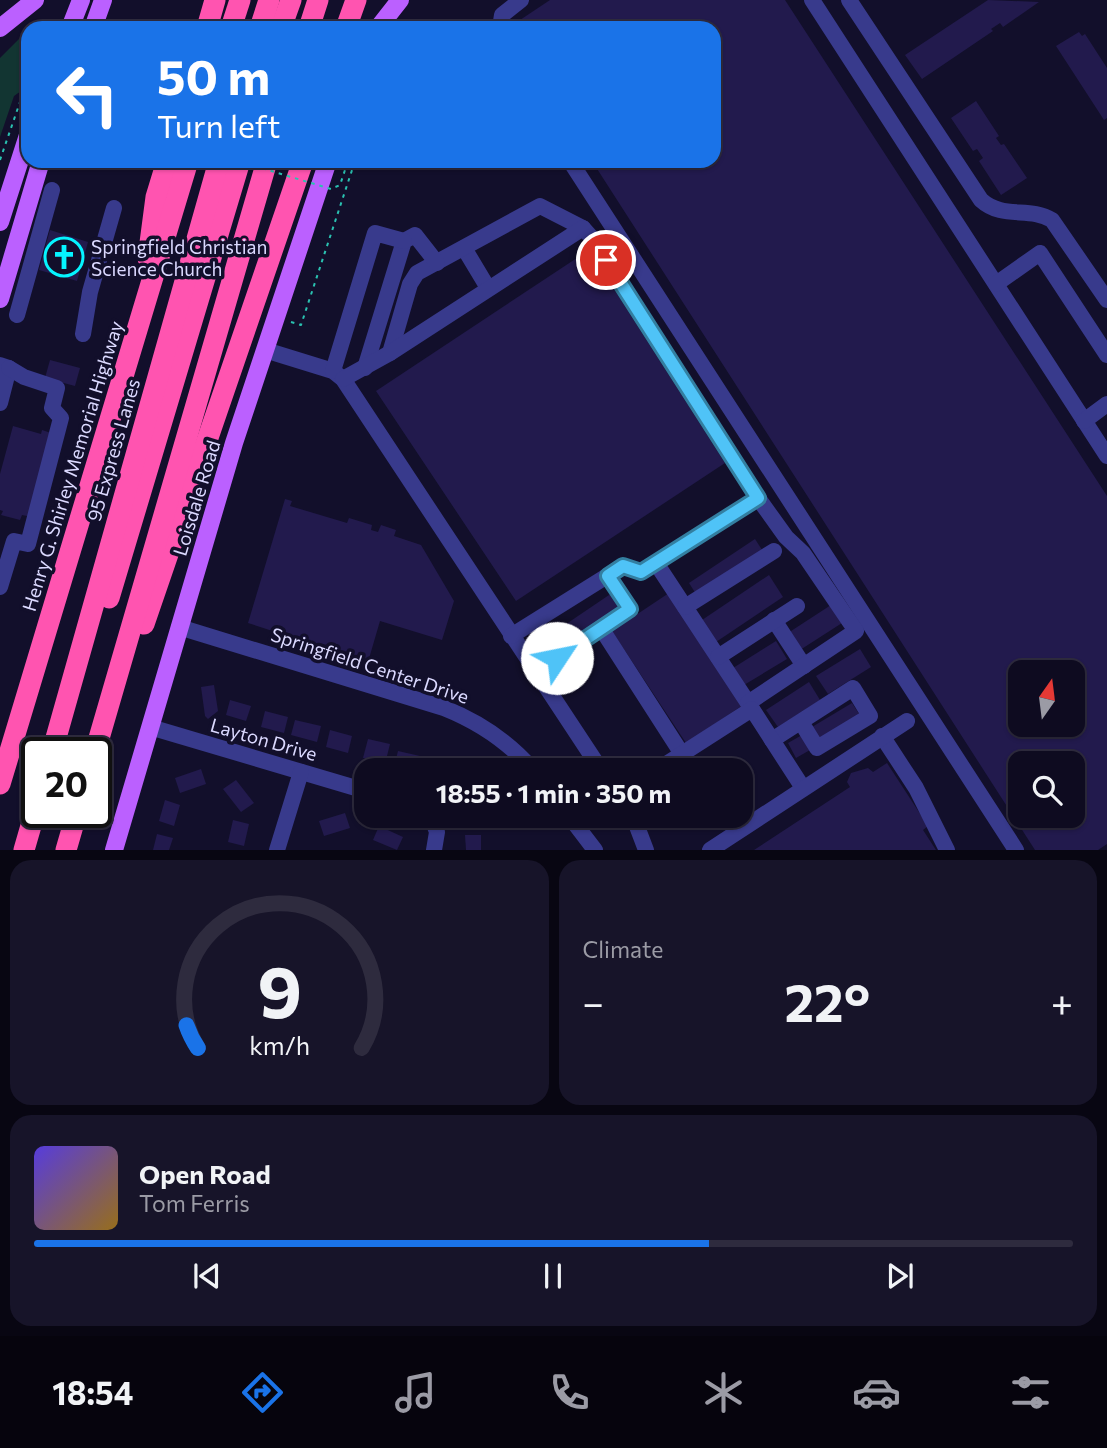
<!DOCTYPE html>
<html lang="en">
<head>
<meta charset="utf-8">
<style>
  :root { --surface:#0e0b20; --page:#171429; --text:#f1f3f6; --muted:#9b9ba5; --line:#2e2b3e; --accent:#1a73e8 }
  body { margin:0; font-family:Commissioner,sans-serif; background:var(--page); color:var(--text); height:100vh; display:flex; flex-direction:column; font-size:26px; white-space:nowrap }
  * { box-sizing:border-box; margin:0 }
  p { font-size:23px; color:var(--muted) }
  .icon { flex:none; width:38px; height:38px; fill:none; stroke:currentColor; stroke-width:2; stroke-linecap:round; stroke-linejoin:round }
  .map { position:relative; height:850px; overflow:hidden }
  .drawer { display:flex; flex-direction:column; gap:10px; padding:10px; background:#080612; flex:1 }
  .drawer>* { flex:none }
  .top-card { position:absolute; left:21px; top:21px; width:700px; height:147px; border-radius:21px; box-shadow:0 2px 5px #0004,0 0 0 2px var(--line); background:#1a73e8; color:#fff; overflow:hidden }
  .needle { width:46px; rotate:14deg }
  .fabs { position:absolute; left:1008px; top:660px; display:grid; gap:14px }
  .fabs a { display:grid; place-items:center; width:77px; height:77px; border-radius:14px; background:var(--surface); box-shadow:0 2px 5px #0004,0 0 0 2px var(--line); font-size:35px }
  .speed { position:absolute; left:21px; top:737px; display:flex; gap:14px; font-size:35px; font-weight:700; text-align:center }
  .speed>* { display:grid; place-content:center; width:91px; height:91px; border-radius:50%; background:var(--surface); box-shadow:0 2px 5px #0004,0 0 0 2px var(--line); line-height:1 }
  .speed .limit { border:4px solid #111; border-radius:10px; background:#fff; color:#111 }
  .pin { position:absolute; display:grid; place-items:center; width:60px; height:60px; color:#fff; margin:-30px; border:4px solid #fff; border-radius:50%; box-shadow:0 2px 7px #0007 }
  .me { position:absolute; width:77px; margin:-38px; rotate:56deg; stroke-linejoin:round; filter:drop-shadow(0 0 5px #0008) }
  .turn { display:flex; align-items:center; gap:24px; height:147px; padding:0 21px; font-size:32px }
  .turn .icon { width:91px; height:91px; stroke-width:2.5 }
  .turn b { display:block; font-size:49px; line-height:60px }
  .big { font-size:52px; font-weight:700; line-height:1.1 }
  .drawer .widget { flex:1; display:flex; flex-direction:column; justify-content:center; gap:10px; min-width:0; padding:0 24px; border-radius:21px; background:var(--page) }
  .drawer .dial { align-items:center; gap:0 }
  .dial svg { height:182px; overflow:visible; fill:none; stroke:var(--line); stroke-width:7; stroke-linecap:round; text-anchor:middle }
  .dial text { fill:var(--text); stroke:none }
  .song { display:flex; align-items:center; gap:21px }
  .cover { width:84px; height:84px; border-radius:10px; background:linear-gradient(135deg,hsl(250 70% 55%),hsl(40 70% 35%)) }
  .played { height:7px; border-radius:4px; background:linear-gradient(90deg,var(--accent) 65%,var(--line) 65%) }
  .keys { display:flex; justify-content:space-around; direction:ltr }
  .heat { display:flex; justify-content:space-between; align-items:center; font-size:38px; direction:ltr }
  .drawer .tiles { flex:1; display:grid; gap:10px; grid-template-columns:1fr 1fr }
  .widget:last-child { grid-column:span 2 }
  .trip { position:absolute; left:354px; top:758px; width:399px; height:70px; border-radius:21px; background:var(--surface); box-shadow:0 2px 5px #0004,0 0 0 2px var(--line); font-weight:700; line-height:70px; text-align:center }
  .tab-bar { display:flex; height:112px; justify-content:space-around; align-items:center; background:#06040d; color:var(--muted) }
  .tab-bar .icon { width:49px; height:49px }
  .tab-bar .active { color:var(--accent) }
  .tab-bar b { font-size:32px; color:var(--text) }
  .map>svg:first-child { display:block }
  .green { fill:#123532 }
  .building { fill:#221a4d; fill-rule:evenodd }
  .lines { fill:none; stroke-linecap:round; stroke-linejoin:round }
  .path { stroke:#2ac2b1; stroke-width:2; stroke-dasharray:3.5 5; stroke-linecap:butt }
  .minor { stroke:#383a8c; stroke-width:16 }
  .major { stroke:#bb60ff; stroke-width:18 }
  .highway { stroke:#ff54b0; stroke-width:21 }
  .path-bridge { stroke:#2ac2b1; stroke-width:2; stroke-dasharray:3.5 5; stroke-linecap:butt }
  .route-casing { stroke:#337fa1; stroke-width:18 }
  .route { stroke:#4fc3f7; stroke-width:12 }
  .labels { text-anchor:middle; dominant-baseline:central; stroke-width:7; stroke-linejoin:round; paint-order:stroke }
  .poi-label { font-size:19px; fill:#dbd9ff; stroke:#120f2b; text-anchor:start }
  .street-label { font-size:19px; fill:#dbd9ff; stroke:#120f2b }
</style>
</head>
<body>
<div class="map">
<svg width="1107" height="850" viewBox="0 0 1107 850">
  <rect width="100%" height="100%" fill="#120f2b"/>
  <polygon class="green" points="28,30 28,86 14,96 0,137 0,58"/>
  <g class="building">
    <path d="M550,0H785L1107,496V844L1098,850H1035L592,161H714V28H515L514,24ZM1020,672H1073V724H1020ZM1020,763H1073V816H1020Z"/>
    <polygon points="988,0 1039,2 1003,27 1000,23 991,29 993,31 922,79 905,55"/>
    <polygon points="1079,32 1082,36 1085,34 1107,68 1107,118 1104,120 1056,46"/>
    <polygon points="976,101 999,136 996,138 1001,145 1004,144 1027,178 1001,195 979,161 983,158 977,149 973,151 951,118"/>
    <polygon points="50,230 88,242 77,281 39,270"/>
    <polygon points="589,250 725,463 516,601 376,391"/>
    <polygon points="50,360 80,368 75,386 45,378"/>
    <polygon points="13,426 41,434 42,430 54,434 32,517 22,515 20,520 1,515 3,511 0,510 0,474"/>
    <polygon points="285,499 292,501 290,506 347,523 349,518 372,525 371,530 378,532 381,525 396,530 394,536 421,545 454,601 442,640 380,621 368,662 248,623"/>
    <polygon points="755,539 764,553 698,597 689,583"/>
    <polygon points="769,575 783,597 716,642 702,620"/>
    <polygon points="612,593 623,609 558,653 547,637"/>
    <polygon points="669,593 743,705 686,743 612,631"/>
    <polygon points="831,605 842,623 800,650 788,633"/>
    <polygon points="776,641 787,659 744,685 733,668"/>
    <polygon points="860,649 871,667 828,694 816,676"/>
    <polygon points="809,682 820,700 778,727 766,710"/>
    <polygon points="214,685 218,711 208,719 205,716 201,687"/>
    <polygon points="230,700 251,706 246,721 226,715"/>
    <polygon points="852,703 861,717 821,742 812,727"/>
    <polygon points="265,711 288,717 284,733 261,727"/>
    <polygon points="295,720 321,726 317,742 291,735"/>
    <polygon points="330,730 352,736 348,753 326,747"/>
    <polygon points="802,735 810,750 796,758 788,743"/>
    <polygon points="368,739 390,744 385,764 363,758"/>
    <polygon points="398,751 420,756 417,770 394,767"/>
    <polygon points="887,763 928,826 923,830 936,850 754,850 850,787 847,782 851,773 868,768 873,772"/>
    <polygon points="201,769 206,784 180,793 175,778"/>
    <polygon points="236,780 254,803 241,812 223,789"/>
    <polygon points="165,800 180,805 174,826 159,821"/>
    <polygon points="345,813 350,828 324,836 319,821"/>
    <polygon points="233,820 249,824 244,846 228,842"/>
    <polygon points="379,826 403,837 397,850 373,840"/>
    <polygon points="157,834 173,838 169,850 153,850"/>
    <polygon points="465,835 481,835 481,850 466,850"/>
  </g>
  <g class="lines">
    <g class="path">
      <polyline points="25,122 28,112"/>
      <polyline points="0,160 20,102 28,97"/>
      <polyline points="291,322 301,325 355,161"/>
    </g>
    <g class="minor">
      <polyline points="812,0 1107,456"/>
      <path d="M849,0L981,200C1003,220 1029,206 1052,220L1107,300"/>
      <polyline points="500,28 502,15 521,0"/>
      <polyline points="570,161 1016,850"/>
      <polyline points="464,248 488,288"/>
      <polyline points="996,284 1040,253 1107,355"/>
      <polyline points="17,315 52,190"/>
      <polyline points="83,334 90,292 114,208"/>
      <polyline points="265,350 333,371 343,379 601,770"/>
      <polyline points="390,353 410,284 417,273 540,206 583,228 592,238 758,498 641,572 623,566 511,636"/>
      <polyline points="0,365 9,368 0,403"/>
      <polyline points="365,368 404,241 415,235 437,263"/>
      <polyline points="333,371 375,233 404,241"/>
      <polyline points="343,379 390,353 583,228"/>
      <polyline points="1084,421 1107,404"/>
      <polyline points="656,563 752,709"/>
      <polyline points="0,587 14,541 28,544 61,418 52,408 57,388 24,377 9,368"/>
      <polyline points="685,607 774,551"/>
      <polyline points="774,620 804,666"/>
      <path d="M179,627L444,708C479,722 508,741 533,770"/>
      <polyline points="601,628 682,754"/>
      <polyline points="718,657 797,606"/>
      <polyline points="534,672 630,609 608,576"/>
      <polyline points="748,703 856,631 803,553 786,537 758,498"/>
      <polyline points="150,727 366,791"/>
      <polyline points="882,736 916,788 947,850"/>
      <polyline points="772,740 853,688 870,716 817,748 801,722"/>
      <polyline points="657,770 752,709 803,788"/>
      <polyline points="431,816 437,832 434,850"/>
      <polyline points="569,816 595,850"/>
      <polyline points="633,816 646,850"/>
      <polyline points="277,850 301,772"/>
      <polyline points="710,850 907,721"/>
    </g>
    <g class="major">
      <polyline points="0,28 35,0"/>
      <polyline points="70,28 81,0"/>
      <polyline points="93,28 103,0"/>
      <polyline points="378,28 400,0"/>
      <polyline points="0,222 28,135"/>
      <polyline points="0,299 41,161"/>
      <polyline points="114,850 234,443 328,161"/>
    </g>
    <g class="highway">
      <polyline points="207,28 215,0"/>
      <polyline points="231,28 240,0"/>
      <polyline points="260,28 269,0"/>
      <polyline points="281,28 291,0"/>
      <polyline points="309,28 318,0"/>
      <polyline points="346,28 356,0"/>
      <polyline points="148,258 156,197 167,161"/>
      <polyline points="109,598 240,161"/>
      <polyline points="144,624 303,161"/>
      <polyline points="52,752 219,161"/>
      <polyline points="95,752 267,161"/>
      <polyline points="0,784 188,161"/>
      <polyline points="24,850 37,805"/>
      <polyline points="66,850 77,812"/>
    </g>
    <polyline class="path-bridge" points="238,161 331,189 340,185 348,161"/>
  </g>
  <g class="lines">
    <defs>
      <polyline id="route" points="557,658 630,609 608,576 623,566 641,572 758,498 606,260"/>
    </defs>
    <use href="#route" class="route-casing"/>
    <use href="#route" class="route"/>
  </g>
  <defs>
    <symbol id="church-ring" viewBox="-11 -11 22 22"><circle r="9.5" fill="#120f2b" stroke="#05f4ff" stroke-width="1.5"/><path d="M-1.2-6h2.4v3.5h3.3v2.4h-3.3V6h-2.4V-.1h-3.3v-2.4h3.3Z" fill="#05f4ff"/></symbol>
  </defs>
  <g fill-rule="evenodd">
    <use href="#church-ring" x="42" y="235" width="44" height="44"/>
  </g>
  <g class="labels">
    <g class="poi-label">
      <text x="91" y="246">Springfield Christian<tspan x="91" dy="22">Science Church</tspan></text>
    </g>
    <g class="street-label">
      <text transform="translate(113 450) rotate(-74)">95 Express Lanes</text>
      <text transform="translate(72 466) rotate(-73)">Henry G. Shirley Memorial Highway</text>
      <text transform="translate(196 498) rotate(-73)">Loisdale Road</text>
      <text transform="translate(370 665) rotate(18)">Springfield Center Drive</text>
      <text transform="translate(264 739) rotate(16)">Layton Drive</text>
    </g>
  </g>
</svg>
<div class="fabs">
<a><svg class="needle" viewBox="-14 -14 28 28"><path d="M0-13l5 13h-10z" fill="#e53935"/><path d="M0 13l5-13h-10z" fill="#9b9ba5"/></svg></a>
<a><svg class="icon" aria-label="search" viewBox="0 0 24 24"><circle cx="10" cy="10" r="6"/><path d="M15 15l6 6"/></svg></a>
</div>
<div class="speed"><div class="limit">20</div></div>
<div class="pin" style="left:606px;top:260px;background:#d93025"><svg class="icon" aria-label="arrive" viewBox="0 0 24 24"><path d="M6 21V4h12l-3 4 3 4H6"/></svg></div>
<svg class="me" style="left:557px;top:658px" viewBox="-20 -20 40 40"><circle r="19" fill="#fff"/><path d="M0-13L10 11 0 6-10 11z" fill="#4fc3f7"/></svg>
<div class="trip">18:55 · 1 min · 350 m</div>
<div class="top-card">
<div class="turn"><svg class="icon" aria-label="left" viewBox="0 0 24 24"><path d="M17 20v-9H6M10 6l-5 5 5 5"/></svg><div><b>50 m</b>Turn left</div></div>
</div>
</div>
<section class="drawer">
<div class="tiles">
<div class="widget dial"><svg viewBox="0 0 100 80">
<path d="M14 69A42 42 0 1 1 86 69"/>
<path d="M14 69A42 42 0 0 1 9 59" stroke="#1a73e8"/>
<text x="50" y="56" font-size="32" font-weight="700">9</text>
<text x="50" y="72" font-size="11">km/h</text>
</svg></div>
<div class="widget"><p>Climate</p>
<div class="heat"><a>−</a><b class="big">22°</b><a>+</a></div>
</div>
<div class="widget">
<div class="song"><i class="cover"></i><div><b>Open Road</b><p>Tom Ferris</p></div></div>
<div class="played"></div>
<div class="keys"><svg class="icon" aria-label="previous" viewBox="0 0 24 24"><path d="M18 5L8 12l10 7zM5 5v14"/></svg><svg class="icon" aria-label="pause" viewBox="0 0 24 24"><path d="M8 5v14M16 5v14"/></svg><svg class="icon" aria-label="next" viewBox="0 0 24 24"><path d="M6 5l10 7-10 7zM19 5v14"/></svg></div>
</div>
</div>
</section>
<nav class="tab-bar">
<b>18:54</b>
<svg class="icon active" aria-label="directions" viewBox="0 0 24 24"><path d="M12 3l9 9-9 9-9-9zM9 14v-3h6M13 9l2 2-2 2"/></svg>
<svg class="icon" aria-label="music" viewBox="0 0 24 24"><path d="M9 18V5l10-2v13"/><circle cx="6" cy="18" r="3"/><circle cx="16" cy="16" r="3"/></svg>
<svg class="icon" aria-label="phone" viewBox="0 0 24 24"><path d="M5 4h4l2 5-3 2q2 4 5 5l2-3 5 2v4C11 20 4 13 5 4z"/></svg>
<svg class="icon" aria-label="climate" viewBox="0 0 24 24"><path d="M12 3v18M4 7l16 10M4 17L20 7"/></svg>
<svg class="icon" aria-label="car" viewBox="0 0 24 24"><path d="M5 17H2v-5l4-1 3-4h7l3 4 3 1v5h-3M9 17h6M6 11h13"/><circle cx="7" cy="17" r="2"/><circle cx="17" cy="17" r="2"/></svg>
<svg class="icon" aria-label="filters" viewBox="0 0 24 24"><path d="M4 7h16M4 17h16"/><circle cx="9" cy="7" r="2"/><circle cx="15" cy="17" r="2"/></svg>
</nav>
</body>
</html>
